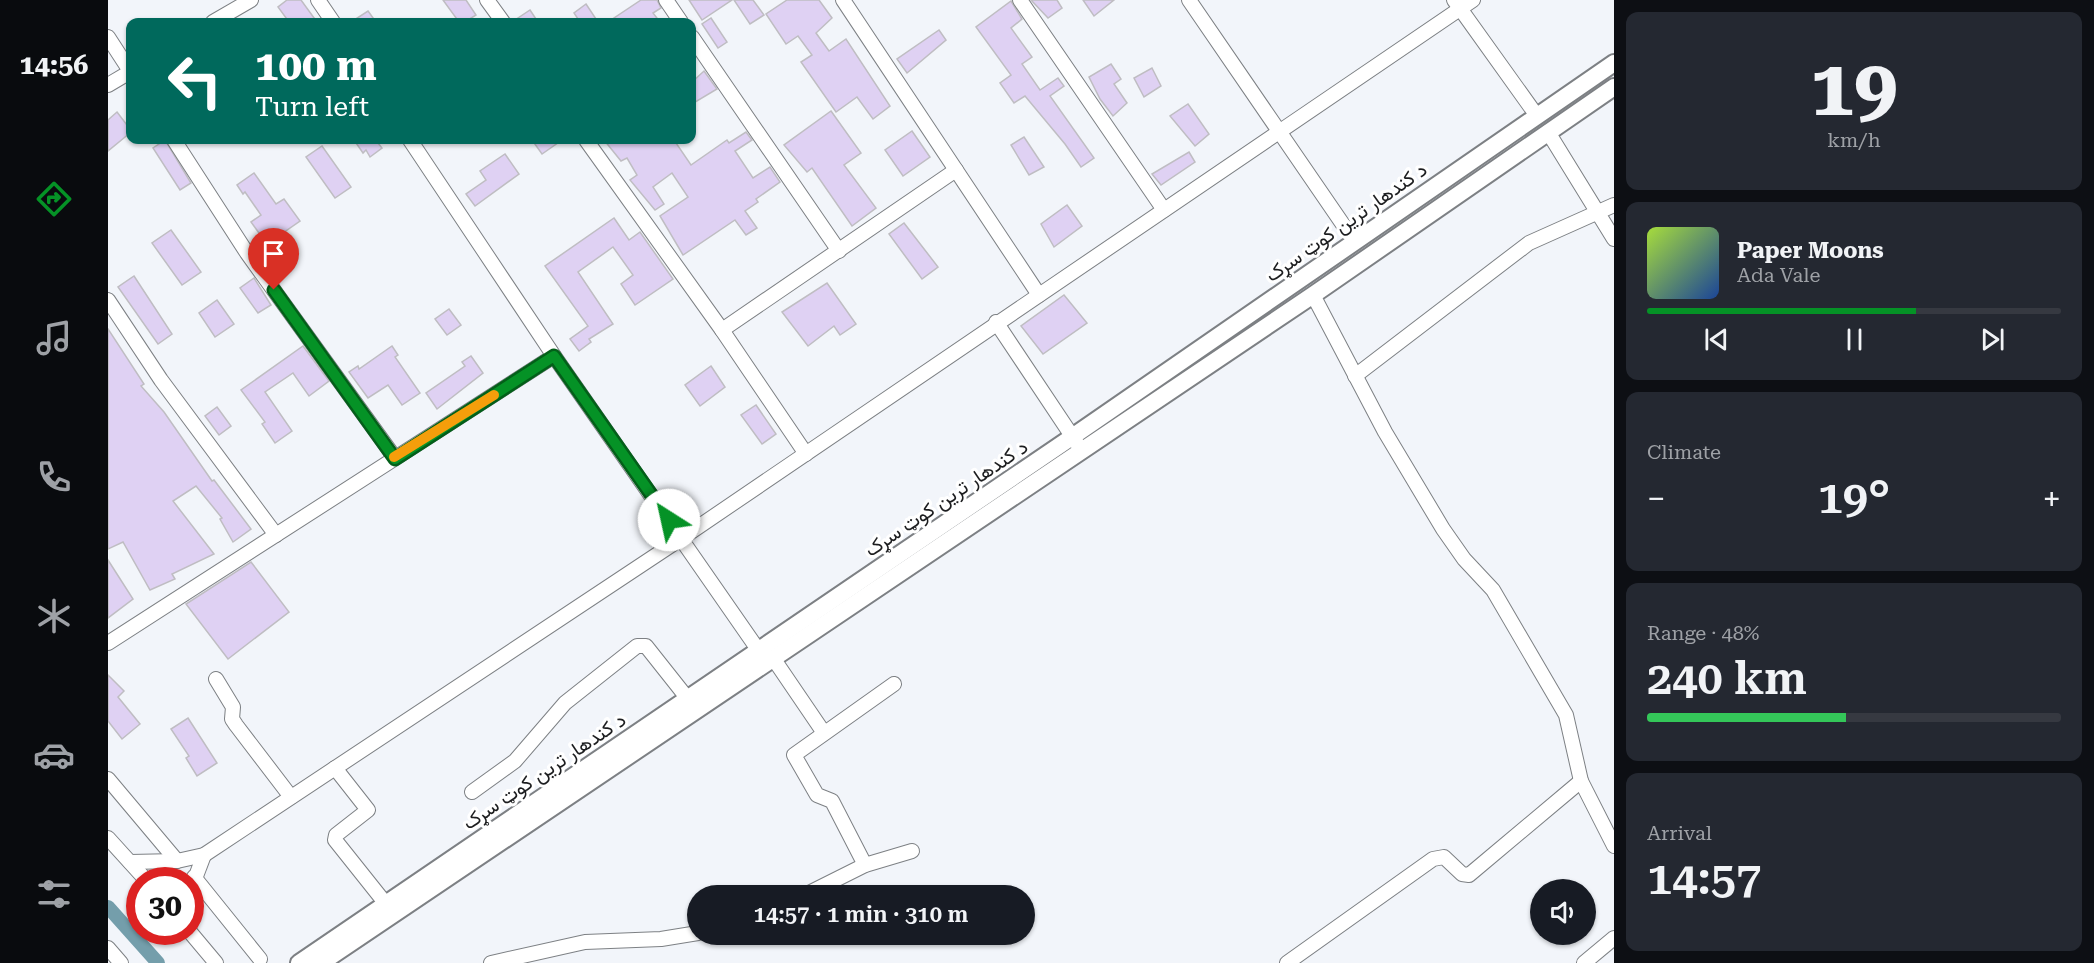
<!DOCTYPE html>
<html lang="en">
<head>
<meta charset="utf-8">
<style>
  :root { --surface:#171b24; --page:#242831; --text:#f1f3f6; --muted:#9ea1a6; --line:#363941; --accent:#059226 }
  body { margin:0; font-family:"Roboto Serif",Vazirmatn,serif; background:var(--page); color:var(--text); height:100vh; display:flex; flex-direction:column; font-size:22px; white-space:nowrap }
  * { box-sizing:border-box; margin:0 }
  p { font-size:20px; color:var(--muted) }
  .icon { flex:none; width:33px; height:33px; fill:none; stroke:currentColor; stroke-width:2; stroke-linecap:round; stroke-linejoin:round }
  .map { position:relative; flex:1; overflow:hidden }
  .drawer { display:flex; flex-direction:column; gap:12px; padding:12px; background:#0d0f14; width:480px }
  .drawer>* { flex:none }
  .banner { position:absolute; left:18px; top:18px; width:570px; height:126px; border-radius:12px; box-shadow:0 2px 4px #0004; background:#00695c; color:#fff; overflow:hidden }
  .fabs { position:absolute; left:1422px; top:879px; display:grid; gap:12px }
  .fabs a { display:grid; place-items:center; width:66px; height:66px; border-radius:50%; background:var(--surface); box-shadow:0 2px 4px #0004; font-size:30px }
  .speed { position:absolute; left:18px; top:867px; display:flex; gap:12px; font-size:30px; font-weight:700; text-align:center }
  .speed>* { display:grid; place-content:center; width:78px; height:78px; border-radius:50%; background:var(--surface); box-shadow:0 2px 4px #0004; line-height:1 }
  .speed .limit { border:9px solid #d22; background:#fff; color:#111 }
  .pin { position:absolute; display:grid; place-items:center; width:51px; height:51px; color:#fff; margin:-62px -26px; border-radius:50% 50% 50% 0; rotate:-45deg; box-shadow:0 0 6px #0007 }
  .pin .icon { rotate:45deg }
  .me { position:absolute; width:66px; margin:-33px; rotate:325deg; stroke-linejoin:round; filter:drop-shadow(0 0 4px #0008) }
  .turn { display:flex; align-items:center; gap:21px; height:126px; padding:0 30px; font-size:27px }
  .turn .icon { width:78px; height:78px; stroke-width:2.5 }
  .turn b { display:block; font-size:42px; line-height:51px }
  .big { font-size:45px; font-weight:600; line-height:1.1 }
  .drawer .card { flex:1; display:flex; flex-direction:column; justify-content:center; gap:9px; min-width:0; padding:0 21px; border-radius:12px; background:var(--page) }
  .drawer .dial { align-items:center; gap:0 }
  .dial b { font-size:78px; line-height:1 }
  .song { display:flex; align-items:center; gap:18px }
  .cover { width:72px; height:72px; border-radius:9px; background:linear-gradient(135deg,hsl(80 70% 55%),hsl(220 70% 35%)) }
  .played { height:6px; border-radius:3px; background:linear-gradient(90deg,var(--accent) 65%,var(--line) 65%) }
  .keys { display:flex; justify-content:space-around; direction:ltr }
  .heat { display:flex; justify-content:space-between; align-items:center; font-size:33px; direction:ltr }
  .charge { height:9px; border-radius:4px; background:linear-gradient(90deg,#34c759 48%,var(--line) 0) }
  .trip { position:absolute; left:579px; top:885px; width:348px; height:60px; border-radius:30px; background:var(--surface); box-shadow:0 2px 4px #0004; font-weight:600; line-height:60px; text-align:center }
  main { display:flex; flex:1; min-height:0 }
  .dock { display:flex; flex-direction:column; width:108px; justify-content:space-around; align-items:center; background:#090b0e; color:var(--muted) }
  .dock .icon { width:42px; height:42px }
  .dock .active { color:var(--accent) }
  .dock b { font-size:27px; color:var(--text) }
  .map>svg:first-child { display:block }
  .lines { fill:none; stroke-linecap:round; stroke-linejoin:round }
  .canal { stroke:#749eab; stroke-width:14 }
  .building { fill:#dfd1f3; stroke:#bfbdc2; stroke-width:1.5 }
  .minor-casing { stroke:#7d8084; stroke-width:16 }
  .major-casing { stroke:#7d8084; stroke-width:20 }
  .minor { stroke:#fff; stroke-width:14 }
  .major { stroke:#fff; stroke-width:16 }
  .route-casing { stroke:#035f19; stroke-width:15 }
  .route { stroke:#059226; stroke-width:10 }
  .slow { stroke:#f59e0b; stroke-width:10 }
  .labels { text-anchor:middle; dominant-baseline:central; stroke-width:6; stroke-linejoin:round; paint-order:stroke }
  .street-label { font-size:20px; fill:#1c1d1f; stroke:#fff }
</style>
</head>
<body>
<main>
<nav class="dock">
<b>14:56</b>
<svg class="icon active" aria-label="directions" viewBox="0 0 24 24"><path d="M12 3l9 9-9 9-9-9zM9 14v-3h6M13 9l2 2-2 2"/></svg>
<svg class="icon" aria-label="music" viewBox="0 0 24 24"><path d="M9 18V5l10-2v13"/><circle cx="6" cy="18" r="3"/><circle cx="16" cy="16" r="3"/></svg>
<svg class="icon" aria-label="phone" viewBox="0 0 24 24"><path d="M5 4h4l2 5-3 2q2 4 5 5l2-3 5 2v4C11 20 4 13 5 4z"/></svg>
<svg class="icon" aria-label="climate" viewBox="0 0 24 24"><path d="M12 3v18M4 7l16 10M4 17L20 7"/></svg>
<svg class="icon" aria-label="car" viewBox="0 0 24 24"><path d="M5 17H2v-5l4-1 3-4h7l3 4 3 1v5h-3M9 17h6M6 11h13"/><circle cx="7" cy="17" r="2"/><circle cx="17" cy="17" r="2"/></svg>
<svg class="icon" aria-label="filters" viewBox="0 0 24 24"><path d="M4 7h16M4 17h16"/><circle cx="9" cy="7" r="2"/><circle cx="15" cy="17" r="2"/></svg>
</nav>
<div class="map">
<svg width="1506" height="963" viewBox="0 0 1506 963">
  <rect width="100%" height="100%" fill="#f2f5fa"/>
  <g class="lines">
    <polyline class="canal" points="0,907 50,963"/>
  </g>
  <g class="building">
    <polygon points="179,0 193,0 209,22 181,22 170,7"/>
    <polygon points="335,0 358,0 368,15 357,22 351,22"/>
    <polygon points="533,0 549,0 553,8 545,13 552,22 500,22"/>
    <polygon points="581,0 624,0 594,20"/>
    <polygon points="626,0 645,0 656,15 642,24"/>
    <polygon points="679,0 711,0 724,18 708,33 721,51 738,39 782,106 765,119 749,97 728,112 693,62 704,55 690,36 678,44 658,14"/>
    <polygon points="923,0 949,0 954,8 940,18"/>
    <polygon points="975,0 1006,0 986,16"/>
    <polygon points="903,1 914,19 903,28 924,57 914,64 932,90 950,78 956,86 942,96 986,158 973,167 957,144 917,96 906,103 892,83 903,75 868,27"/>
    <polygon points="478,4 490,22 472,22 466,13"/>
    <polygon points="422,10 430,22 404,22"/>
    <polygon points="260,11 268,22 243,22"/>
    <polygon points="603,18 619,42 610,48 594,24"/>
    <polygon points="831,30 838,40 799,73 789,59"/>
    <polygon points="1003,64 1013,79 1006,84 1019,103 1005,116 992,99 981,77"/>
    <polygon points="1044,68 1053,86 1036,97 1026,78"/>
    <polygon points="596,71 609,89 584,104 584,82"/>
    <polygon points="1080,104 1101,134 1087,146 1062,116"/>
    <polygon points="723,111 753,153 736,165 768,208 744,226 704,168 699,172 676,145"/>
    <polygon points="9,112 22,129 22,133 0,151 0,120"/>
    <polygon points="804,131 822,157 795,176 777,150"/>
    <polygon points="638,132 644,140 627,151 645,178 662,167 672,182 648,199 650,202 637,211 649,228 638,235 627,220 575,255 552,216 580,197 564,173 545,187 556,204 547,210 522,180 529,175 519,158 513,161 496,140 566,140 583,165 619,140 621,143"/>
    <polygon points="916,137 936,167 921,175 903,145"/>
    <polygon points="57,140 83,183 72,190 45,148"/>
    <polygon points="246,140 275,140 270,143 274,148 262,157 258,150 255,153"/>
    <polygon points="424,140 454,140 434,154"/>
    <polygon points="214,146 243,187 227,198 198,157"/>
    <polygon points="1081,152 1087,162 1053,185 1044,174"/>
    <polygon points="397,154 411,174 367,206 358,194 378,180 372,171"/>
    <polygon points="146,173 168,204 176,199 192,221 159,244 143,222 153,215 137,192 135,194 129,185"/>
    <polygon points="959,205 974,226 946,247 933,224"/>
    <polygon points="506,218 521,240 532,232 565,279 527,305 513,284 525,275 505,247 470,272 505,324 481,339 483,342 471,351 462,339 480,326 437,266"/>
    <polygon points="796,223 830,267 814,279 781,234"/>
    <polygon points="63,230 93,272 74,285 44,243"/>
    <polygon points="26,276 64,334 50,344 10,287"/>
    <polygon points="146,278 163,305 150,313 132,288"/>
    <polygon points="719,283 748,324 732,335 726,326 700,346 674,312"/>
    <polygon points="956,295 979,323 935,354 913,326"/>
    <polygon points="109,300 126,324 107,337 91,313"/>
    <polygon points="341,309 353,325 339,335 327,319"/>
    <polygon points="0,329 36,384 33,386 56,412 104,481 106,480 143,529 125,542 112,519 114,518 88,486 65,501 106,554 64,574 67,579 42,590 15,542 0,549"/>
    <polygon points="195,346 221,381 201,396 185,373 157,392 184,431 167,443 154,424 157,422 133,390"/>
    <polygon points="284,346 290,355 287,357 312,393 294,405 280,385 260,398 241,372 250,366 251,369"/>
    <polygon points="363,356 375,373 329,409 318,393 357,366 354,362"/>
    <polygon points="603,366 617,387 592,406 577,385"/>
    <polygon points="648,405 668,434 654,444 633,415"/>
    <polygon points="109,407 123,426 111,435 97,416"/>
    <polygon points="0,560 25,599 0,618"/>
    <polygon points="143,562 181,612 120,659 78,604"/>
    <polygon points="0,675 16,691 10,697 32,724 14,739 0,721"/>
    <polygon points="80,718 109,763 89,776 78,758 81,756 63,729"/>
  </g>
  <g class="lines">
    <defs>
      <g id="minor">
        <polyline points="210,0 225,22"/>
        <polyline points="379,0 395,22"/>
        <polyline points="558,0 573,22"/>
        <polyline points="735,0 931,295"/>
        <polyline points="912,0 1056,210"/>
        <polyline points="1081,0 1247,242"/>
        <polyline points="1346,0 1429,116"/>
        <polyline points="105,22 143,0"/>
        <polyline points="0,37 22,71"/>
        <polyline points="584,37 731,251"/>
        <polyline points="0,85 22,72"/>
        <polyline points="1440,132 1506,239"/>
        <polyline points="66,140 139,253 287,458"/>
        <polyline points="302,140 446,356 651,651"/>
        <polyline points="478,140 614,330 698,454"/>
        <polyline points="1205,295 1277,432 1335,529 1356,559 1385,590 1458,715 1473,781 1506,846"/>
        <polyline points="0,300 53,380 168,535"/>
        <polyline points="888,322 970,445"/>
        <polyline points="614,330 848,170"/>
        <polyline points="1247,376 1421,243 1506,205"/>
        <polyline points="0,643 446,356"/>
        <polyline points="665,658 716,733"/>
        <polyline points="108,679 125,707 124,719 128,725 183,797"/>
        <polyline points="227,768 260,810 228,835 227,840 278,904"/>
        <polyline points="0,779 69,861"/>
        <polyline points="364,792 407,761 457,703 529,646 538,646 580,699"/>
        <polyline points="0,838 38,880"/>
        <polyline points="22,862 69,861 96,855 574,538 1365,0"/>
        <polyline points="757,865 724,801 709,795 686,755 786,684"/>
        <polyline points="86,877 152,959"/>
        <polyline points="82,892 96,855"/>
        <polyline points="695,896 757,865 804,851"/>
        <polyline points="82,932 108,963"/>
        <polyline points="0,948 13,963"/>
        <polyline points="383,963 477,942 553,939 590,933"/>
        <polyline points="1179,963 1325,859 1336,857 1354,874 1361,875 1473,781"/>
        <polyline points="1476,963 1506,938"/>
      </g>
      <g id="major">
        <polyline points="191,963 964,437 1506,63"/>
        <polyline points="213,963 1205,295 1506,87"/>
      </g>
    </defs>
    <use href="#minor" class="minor-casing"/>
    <use href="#major" class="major-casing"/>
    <use href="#minor" class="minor"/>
    <use href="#major" class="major"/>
  </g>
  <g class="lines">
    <defs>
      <polyline id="route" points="166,290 287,459 446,356 561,520"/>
    </defs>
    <use href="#route" class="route-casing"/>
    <use href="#route" class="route"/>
    <polyline class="slow" points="286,457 386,395"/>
  </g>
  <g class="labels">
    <g class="street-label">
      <text transform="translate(1238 222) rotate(-35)">د کندهار ترين کوټ سړک</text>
      <text transform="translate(838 498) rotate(-34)">د کندهار ترين کوټ سړک</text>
      <text transform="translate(436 771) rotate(-34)">د کندهار ترين کوټ سړک</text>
    </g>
  </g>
</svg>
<div class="fabs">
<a><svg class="icon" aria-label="sound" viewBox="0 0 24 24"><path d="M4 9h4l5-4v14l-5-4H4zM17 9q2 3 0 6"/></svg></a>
</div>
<div class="speed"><div class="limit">30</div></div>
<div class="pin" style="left:166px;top:290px;background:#d93025"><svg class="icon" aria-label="arrive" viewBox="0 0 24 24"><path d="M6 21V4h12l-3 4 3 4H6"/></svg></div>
<svg class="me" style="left:561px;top:520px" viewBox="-20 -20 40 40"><circle r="19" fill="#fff"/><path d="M0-13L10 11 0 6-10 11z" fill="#059226"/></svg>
<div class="trip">14:57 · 1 min · 310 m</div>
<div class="banner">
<div class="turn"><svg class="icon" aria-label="left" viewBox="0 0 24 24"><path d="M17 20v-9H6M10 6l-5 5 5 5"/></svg><div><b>100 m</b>Turn left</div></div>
</div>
</div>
<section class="drawer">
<div class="card dial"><b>19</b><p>km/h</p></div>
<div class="card">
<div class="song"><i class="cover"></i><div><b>Paper Moons</b><p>Ada Vale</p></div></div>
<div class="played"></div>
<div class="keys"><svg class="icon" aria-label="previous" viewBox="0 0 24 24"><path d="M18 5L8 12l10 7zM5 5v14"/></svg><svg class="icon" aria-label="pause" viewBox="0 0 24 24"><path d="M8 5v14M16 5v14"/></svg><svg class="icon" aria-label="next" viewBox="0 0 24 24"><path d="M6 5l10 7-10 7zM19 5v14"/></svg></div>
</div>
<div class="card"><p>Climate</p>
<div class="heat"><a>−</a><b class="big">19°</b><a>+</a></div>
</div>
<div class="card"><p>Range · 48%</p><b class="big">240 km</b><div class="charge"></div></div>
<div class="card"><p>Arrival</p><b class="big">14:57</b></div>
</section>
</main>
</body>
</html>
